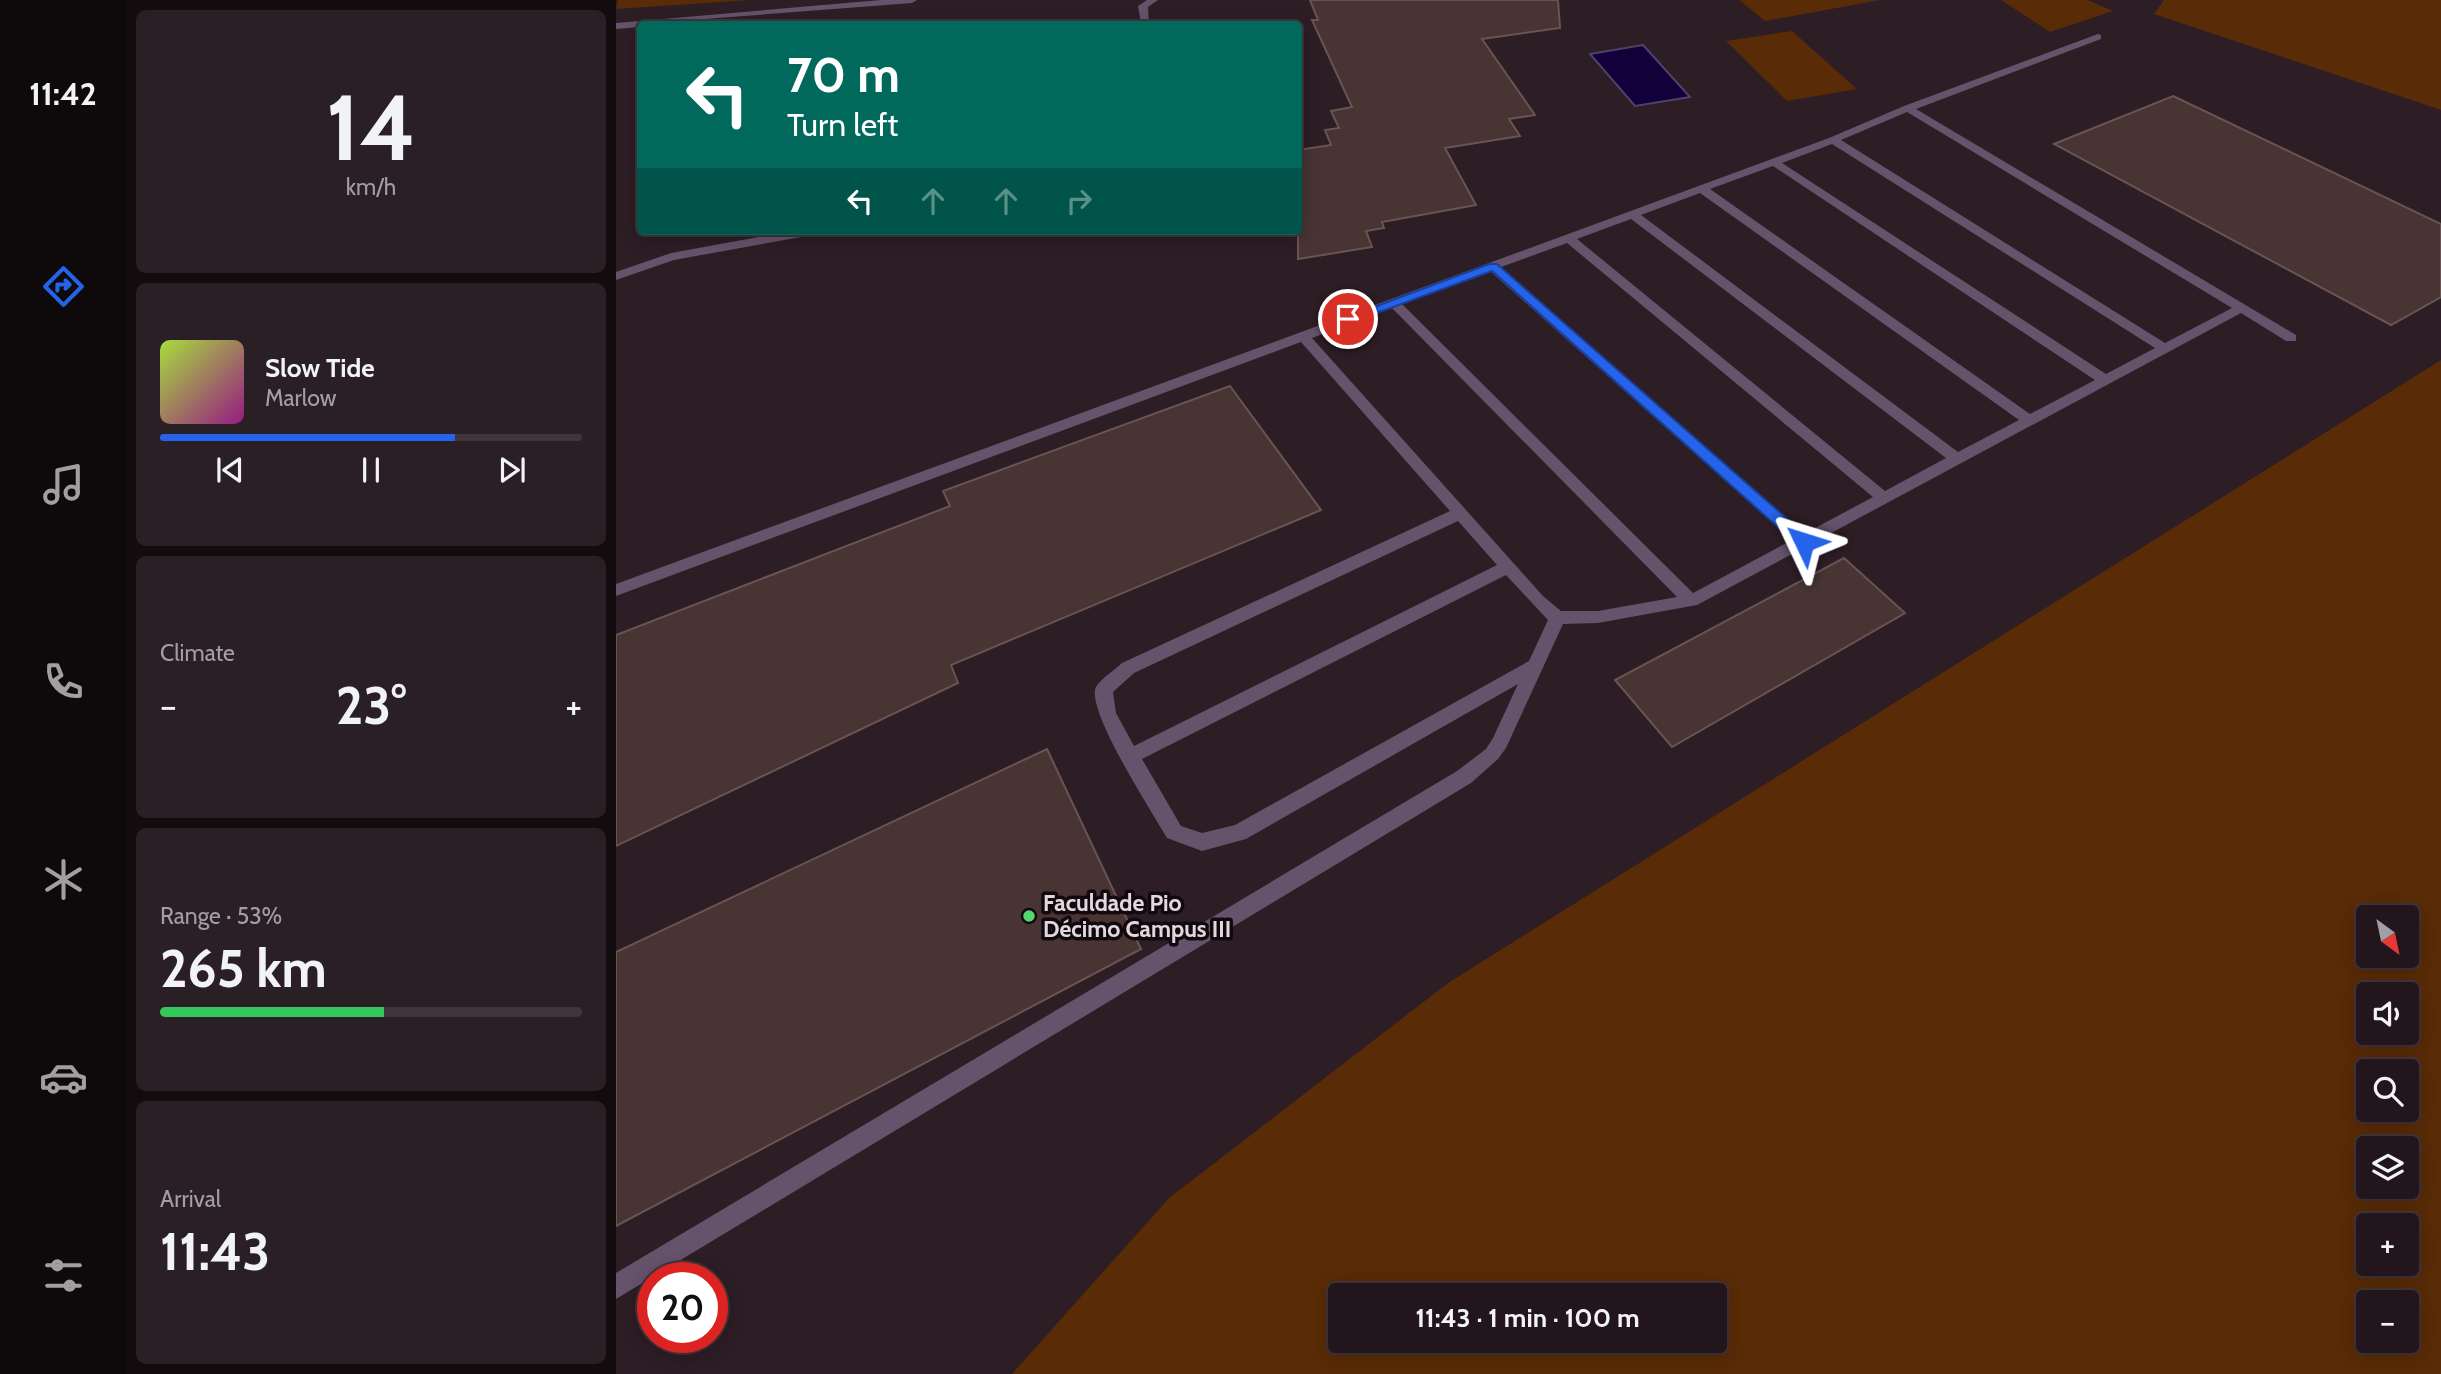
<!DOCTYPE html>
<html lang="en">
<head>
<meta charset="utf-8">
<style>
  :root { --surface:#22161c; --page:#2a1f25; --text:#f1f3f6; --muted:#a29fa3; --line:#3f353b; --accent:#2563eb }
  body { margin:0; font-family:Cabin,sans-serif; background:var(--page); color:var(--text); height:100vh; display:flex; flex-direction:column; font-size:26px; white-space:nowrap }
  * { box-sizing:border-box; margin:0 }
  p { font-size:23px; color:var(--muted) }
  .icon { flex:none; width:38px; height:38px; fill:none; stroke:currentColor; stroke-width:2; stroke-linecap:round; stroke-linejoin:round }
  .map { position:relative; flex:1; overflow:hidden }
  .side { display:flex; flex-direction:column; gap:10px; padding:10px; background:#130c0f; width:490px }
  .side>* { flex:none }
  .top-card { position:absolute; left:21px; top:21px; width:665px; height:214px; border-radius:7px; box-shadow:0 4px 18px #0003,0 0 0 2px var(--line); background:#00695c; color:#fff; overflow:hidden }
  .needle { width:46px; rotate:147deg }
  .buttons { position:absolute; left:1740px; top:905px; display:grid; gap:14px }
  .buttons a { display:grid; place-items:center; width:63px; height:63px; border-radius:7px; background:var(--surface); box-shadow:0 4px 18px #0003,0 0 0 2px var(--line); font-size:35px }
  .speed { position:absolute; left:21px; top:1262px; display:flex; gap:14px; font-size:35px; font-weight:700; text-align:center }
  .speed>* { display:grid; place-content:center; width:91px; height:91px; border-radius:50%; background:var(--surface); box-shadow:0 4px 18px #0003,0 0 0 2px var(--line); line-height:1 }
  .speed .limit { border:10px solid #d22; background:#fff; color:#111 }
  .pin { position:absolute; display:grid; place-items:center; width:60px; height:60px; color:#fff; margin:-30px; border:4px solid #fff; border-radius:50%; box-shadow:0 2px 7px #0007 }
  .me { position:absolute; width:77px; margin:-38px; rotate:311deg; stroke-linejoin:round; filter:drop-shadow(0 0 5px #0008) }
  .turn { display:flex; align-items:center; gap:24px; height:147px; padding:0 35px; font-size:32px }
  .turn .icon { width:91px; height:91px; stroke-width:2.5 }
  .turn b { display:block; font-size:49px; line-height:60px }
  .lanes { display:flex; align-items:center; height:66px; padding:0 35px; background:#0003; justify-content:center; gap:35px; direction:ltr }
  .lanes .off { opacity:.35 }
  .big { font-size:52px; font-weight:700; line-height:1.1 }
  .side .card { flex:1; display:flex; flex-direction:column; justify-content:center; gap:10px; min-width:0; padding:0 24px; border-radius:10px; background:var(--page) }
  .side .dial { align-items:center; gap:0 }
  .dial b { font-size:91px; line-height:1 }
  .song { display:flex; align-items:center; gap:21px }
  .cover { width:84px; height:84px; border-radius:10px; background:linear-gradient(135deg,hsl(80 70% 55%),hsl(310 70% 35%)) }
  .played { height:7px; border-radius:4px; background:linear-gradient(90deg,var(--accent) 70%,var(--line) 70%) }
  .keys { display:flex; justify-content:space-around; direction:ltr }
  .heat { display:flex; justify-content:space-between; align-items:center; font-size:38px; direction:ltr }
  .charge { height:10px; border-radius:5px; background:linear-gradient(90deg,#34c759 53%,var(--line) 0) }
  .trip { position:absolute; left:712px; top:1283px; width:399px; height:70px; border-radius:7px; background:var(--surface); box-shadow:0 4px 18px #0003,0 0 0 2px var(--line); font-weight:700; line-height:70px; text-align:center }
  main { display:flex; flex:1; min-height:0 }
  .dock { display:flex; flex-direction:column; width:126px; justify-content:space-around; align-items:center; background:#0e090b; color:var(--muted) }
  .dock .icon { width:49px; height:49px }
  .dock .on { color:var(--accent) }
  .dock b { font-size:32px; color:var(--text) }
  .map>svg:first-child { display:block }
  .green { fill:#592b07; fill-rule:evenodd }
  .water { fill:#110039; stroke:#50406a; stroke-width:2 }
  .building { fill:#473433; stroke:#695453; stroke-width:2 }
  .lines { fill:none; stroke-linecap:round; stroke-linejoin:round }
  .minor { fill:#65526b; fill-rule:evenodd }
  .route { fill:#2563eb; stroke:#184099; stroke-width:2 }
  .poi-dot { fill:#55d671; stroke:#11090d; stroke-width:2.5 }
  .labels { text-anchor:middle; dominant-baseline:central; stroke-width:7; stroke-linejoin:round; paint-order:stroke }
  .poi-label { font-size:23px; font-weight:bold; fill:#e2d7dc; stroke:#11090d; text-anchor:start }
</style>
</head>
<body>
<main>
<nav class="dock">
<b>11:42</b>
<svg class="icon on" aria-label="directions" viewBox="0 0 24 24"><path d="M12 3l9 9-9 9-9-9zM9 14v-3h6M13 9l2 2-2 2"/></svg>
<svg class="icon" aria-label="music" viewBox="0 0 24 24"><path d="M9 18V5l10-2v13"/><circle cx="6" cy="18" r="3"/><circle cx="16" cy="16" r="3"/></svg>
<svg class="icon" aria-label="phone" viewBox="0 0 24 24"><path d="M5 4h4l2 5-3 2q2 4 5 5l2-3 5 2v4C11 20 4 13 5 4z"/></svg>
<svg class="icon" aria-label="climate" viewBox="0 0 24 24"><path d="M12 3v18M4 7l16 10M4 17L20 7"/></svg>
<svg class="icon" aria-label="car" viewBox="0 0 24 24"><path d="M5 17H2v-5l4-1 3-4h7l3 4 3 1v5h-3M9 17h6M6 11h13"/><circle cx="7" cy="17" r="2"/><circle cx="17" cy="17" r="2"/></svg>
<svg class="icon" aria-label="filters" viewBox="0 0 24 24"><path d="M4 7h16M4 17h16"/><circle cx="9" cy="7" r="2"/><circle cx="15" cy="17" r="2"/></svg>
</nav>
<section class="side">
<div class="card dial"><b>14</b><p>km/h</p></div>
<div class="card">
<div class="song"><i class="cover"></i><div><b>Slow Tide</b><p>Marlow</p></div></div>
<div class="played"></div>
<div class="keys"><svg class="icon" aria-label="previous" viewBox="0 0 24 24"><path d="M18 5L8 12l10 7zM5 5v14"/></svg><svg class="icon" aria-label="pause" viewBox="0 0 24 24"><path d="M8 5v14M16 5v14"/></svg><svg class="icon" aria-label="next" viewBox="0 0 24 24"><path d="M6 5l10 7-10 7zM19 5v14"/></svg></div>
</div>
<div class="card"><p>Climate</p>
<div class="heat"><a>−</a><b class="big">23°</b><a>+</a></div>
</div>
<div class="card"><p>Range · 53%</p><b class="big">265 km</b><div class="charge"></div></div>
<div class="card"><p>Arrival</p><b class="big">11:43</b></div>
</section>
<div class="map">
<svg width="1825" height="1374" viewBox="0 0 1825 1374">
  <rect width="100%" height="100%" fill="#2d1d25"/>
  <g class="green">
    <polygon points="2,0 134,0 0,9"/>
    <polygon points="1123,0 1264,0 1149,21"/>
    <polygon points="1385,0 1472,0 1497,11 1434,32"/>
    <polygon points="1548,0 1825,0 1825,110 1538,14"/>
    <polygon points="1176,31 1241,89 1171,101 1110,41"/>
    <path d="M1825,360V1374H396L553,1198L832,983ZM1790,917V956H1752V917ZM1752,994H1790V1032H1752ZM1752,1071H1790V1110H1752ZM1790,1148V1186H1752V1148ZM1790,1225V1264H1752V1225ZM724,1295H1099V1340H724ZM1752,1302H1790V1340H1752Z"/>
  </g>
  <polygon class="water" points="1027,45 1074,97 1019,106 974,54"/>
  <g class="building">
    <polygon points="694,0 942,0 944,28 866,39 919,115 893,119 904,136 829,148 860,205 766,222 768,228 750,231 756,247 682,259 682,150 715,145 709,130 723,128 715,111 736,107 696,20 702,20"/>
    <polygon points="1557,96 1825,224 1825,297 1775,325 1438,144"/>
    <polygon points="614,386 705,510 335,665 342,683 0,846 0,635 334,506 327,491"/>
    <polygon points="1228,558 1289,613 1056,747 999,680"/>
    <polygon points="431,749 525,949 0,1226 0,952"/>
  </g>
  <g class="lines">
    <g class="minor">
      <polygon points="265,0 301,0 296,3 24,24 24,27 0,29 0,23"/>
      <polygon points="531,0 542,0 532,7 533,24 525,24 522,6"/>
      <path d="M1482,34L1485,35V39L1300,109L1680,335V341H1670L1625,313L1081,605L982,623L947,624L890,748L882,759L855,783L0,1299V1273L841,771L870,749L877,738L902,684L630,839L586,851L551,838C535,810 475,718 479,690C481,681 499,670 506,663L834,511L685,342L0,596V584L1213,138L1288,106ZM1291,112L1616,308L1549,343L1225,140ZM1216,144L1539,348L1490,374L1166,163ZM1157,166L1479,380L1414,414L1094,189ZM1084,193L1403,420L1342,452L1025,215ZM1015,219L1330,458L1269,491L961,239ZM951,243L1257,497L1188,534L885,267ZM874,271L1176,540L1077,593L786,304ZM776,308L1061,597L982,611H945L927,596L696,338ZM842,521L881,565L518,746L500,713L497,692L518,673ZM890,575L932,620L913,661L619,825L586,833L565,826L526,759Z"/>
      <polygon points="176,231 202,231 196,235 58,260 0,280 0,272 55,253"/>
    </g>
  </g>
  <polygon class="route" points="873,264 881,264 1193,538 1193,546 1183,546 876,271 736,322 726,319"/>
  <circle class="poi-dot" cx="413" cy="916" r="7"/>
  <g class="labels">
    <g class="poi-label">
      <text x="427" y="903">Faculdade Pio<tspan x="427" dy="26">Décimo Campus III</tspan></text>
    </g>
  </g>
</svg>
<div class="buttons">
<a><svg class="needle" viewBox="-14 -14 28 28"><path d="M0-13l5 13h-10z" fill="#e53935"/><path d="M0 13l5-13h-10z" fill="#a29fa3"/></svg></a>
<a><svg class="icon" aria-label="sound" viewBox="0 0 24 24"><path d="M4 9h4l5-4v14l-5-4H4zM17 9q2 3 0 6"/></svg></a>
<a><svg class="icon" aria-label="search" viewBox="0 0 24 24"><circle cx="10" cy="10" r="6"/><path d="M15 15l6 6"/></svg></a>
<a><svg class="icon" aria-label="layers" viewBox="0 0 24 24"><path d="M12 4l9 5-9 5-9-5zM3 14l9 5 9-5"/></svg></a>
<a>+</a>
<a>−</a>
</div>
<div class="speed"><div class="limit">20</div></div>
<div class="pin" style="left:732px;top:319px;background:#d93025"><svg class="icon" aria-label="arrive" viewBox="0 0 24 24"><path d="M6 21V4h12l-3 4 3 4H6"/></svg></div>
<svg class="me" style="left:1188px;top:542px" viewBox="-20 -20 40 40"><path d="M0-17L14 15 0 8-14 15z" fill="#2563eb" stroke="#fff" stroke-width="4"/></svg>
<div class="trip">11:43 · 1 min · 100 m</div>
<div class="top-card">
<div class="turn"><svg class="icon" aria-label="left" viewBox="0 0 24 24"><path d="M17 20v-9H6M10 6l-5 5 5 5"/></svg><div><b>70 m</b>Turn left</div></div>
<div class="lanes"><svg class="icon" aria-label="left" viewBox="0 0 24 24"><path d="M17 20v-9H6M10 6l-5 5 5 5"/></svg><svg class="icon off" aria-label="ahead" viewBox="0 0 24 24"><path d="M12 20V5M6 11l6-6 6 6"/></svg><svg class="icon off" aria-label="ahead" viewBox="0 0 24 24"><path d="M12 20V5M6 11l6-6 6 6"/></svg><svg class="icon off" aria-label="right" viewBox="0 0 24 24"><path d="M7 20v-9h11M14 6l5 5-5 5"/></svg></div>
</div>
</div>
</main>
</body>
</html>
